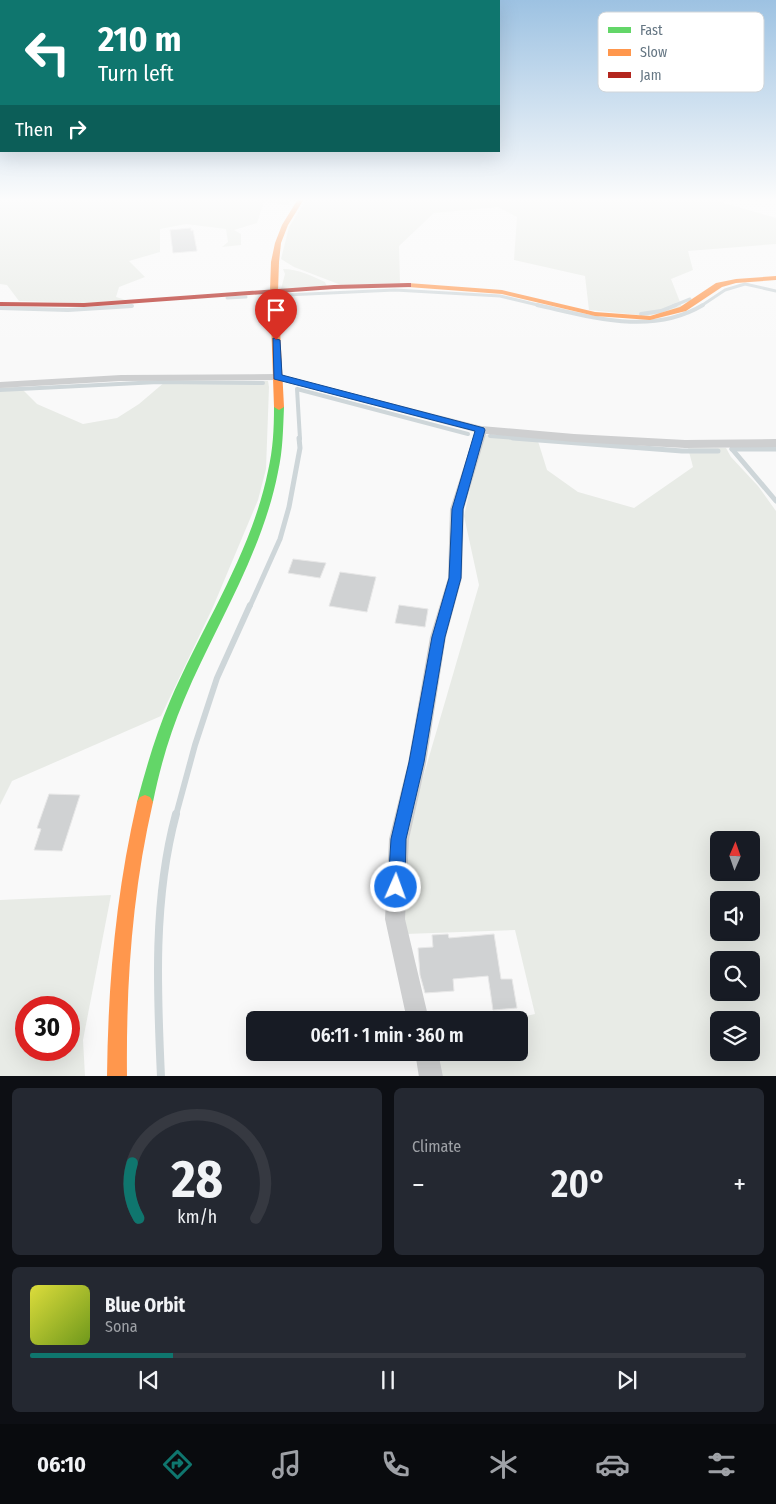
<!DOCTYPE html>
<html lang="en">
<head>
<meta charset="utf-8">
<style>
  :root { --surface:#171b24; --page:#242831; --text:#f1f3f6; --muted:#9ea1a6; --line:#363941; --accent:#0f766e }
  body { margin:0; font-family:"Fira Sans Condensed",sans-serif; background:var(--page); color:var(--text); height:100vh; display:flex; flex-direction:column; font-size:19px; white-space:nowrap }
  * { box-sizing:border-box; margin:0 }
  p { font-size:16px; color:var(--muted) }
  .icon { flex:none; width:28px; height:28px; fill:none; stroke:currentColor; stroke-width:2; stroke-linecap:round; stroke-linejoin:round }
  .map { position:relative; height:1076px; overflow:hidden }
  .side { display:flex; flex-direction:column; gap:12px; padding:12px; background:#0d0f14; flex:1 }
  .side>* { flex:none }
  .guide { position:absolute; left:0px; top:0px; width:500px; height:152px; box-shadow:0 5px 20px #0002; background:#0f766e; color:#fff; overflow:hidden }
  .needle { width:32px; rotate:2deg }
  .tools { position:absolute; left:710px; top:831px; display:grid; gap:10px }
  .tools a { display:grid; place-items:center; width:50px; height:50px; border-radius:8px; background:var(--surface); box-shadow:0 5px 20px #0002; font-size:25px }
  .speed { position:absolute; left:15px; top:996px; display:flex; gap:10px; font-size:25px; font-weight:700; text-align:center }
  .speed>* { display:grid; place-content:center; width:65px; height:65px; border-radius:50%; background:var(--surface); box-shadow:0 5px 20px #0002; line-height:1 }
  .speed .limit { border:8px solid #d22; background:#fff; color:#111 }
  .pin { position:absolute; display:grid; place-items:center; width:42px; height:42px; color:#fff; margin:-51px -21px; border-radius:50% 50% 50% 0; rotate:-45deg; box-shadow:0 0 5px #0007 }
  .pin .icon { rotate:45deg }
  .me { position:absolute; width:55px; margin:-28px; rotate:2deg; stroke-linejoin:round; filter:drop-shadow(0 0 4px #0008) }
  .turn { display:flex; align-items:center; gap:18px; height:105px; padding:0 15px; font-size:22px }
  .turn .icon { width:65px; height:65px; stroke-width:2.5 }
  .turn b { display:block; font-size:35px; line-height:42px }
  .then { display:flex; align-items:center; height:48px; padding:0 15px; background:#0003; gap:10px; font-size:19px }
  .big { font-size:38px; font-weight:600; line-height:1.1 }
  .side .tile { flex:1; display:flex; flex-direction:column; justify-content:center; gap:8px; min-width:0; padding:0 18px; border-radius:8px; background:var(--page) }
  .side .dial { align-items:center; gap:0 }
  .dial svg { height:130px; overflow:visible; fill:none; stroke:var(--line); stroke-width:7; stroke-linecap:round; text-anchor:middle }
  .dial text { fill:var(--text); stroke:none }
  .song { display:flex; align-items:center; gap:15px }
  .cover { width:60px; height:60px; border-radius:8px; background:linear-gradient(135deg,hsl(60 70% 55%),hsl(80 70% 35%)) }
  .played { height:5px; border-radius:2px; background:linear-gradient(90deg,var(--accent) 20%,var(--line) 20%) }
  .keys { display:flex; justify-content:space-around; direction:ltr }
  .heat { display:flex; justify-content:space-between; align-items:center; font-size:28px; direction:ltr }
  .side .tiles { flex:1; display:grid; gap:12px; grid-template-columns:1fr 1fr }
  .tile:last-child { grid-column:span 2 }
  .trip { position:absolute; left:246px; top:1011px; width:282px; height:50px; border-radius:8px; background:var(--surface); box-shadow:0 5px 20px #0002; font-weight:600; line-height:50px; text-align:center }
  .menu { display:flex; height:80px; justify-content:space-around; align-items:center; background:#090b0e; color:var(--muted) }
  .menu .icon { width:35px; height:35px }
  .menu .on { color:var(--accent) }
  .menu b { font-size:22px; color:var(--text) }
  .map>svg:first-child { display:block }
  .green { fill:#e8ebe6; fill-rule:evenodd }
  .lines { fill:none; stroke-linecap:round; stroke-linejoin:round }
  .stream-far4 { stroke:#ced6d9; stroke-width:3 }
  .stream-far3 { stroke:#ced6d9; stroke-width:4 }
  .stream-far2 { stroke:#ced6d9; stroke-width:5 }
  .stream-far1 { stroke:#ced6d9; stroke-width:6 }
  .stream { stroke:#ced6d9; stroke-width:8 }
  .building { fill:#d0d2d3; stroke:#e8e8e8 }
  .street { fill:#cecfd0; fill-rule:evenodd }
  .fast { fill:#63d668; fill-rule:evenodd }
  .slow { fill:#ff974d; fill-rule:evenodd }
  .jam { fill:#b3261e; fill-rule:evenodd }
  .route { fill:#1a73e8; stroke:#114b97 }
  .key { fill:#fff; stroke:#d1d6da; stroke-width:1 }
  .key-label { font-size:14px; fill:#657683 }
</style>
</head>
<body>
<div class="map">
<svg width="776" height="1077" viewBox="0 0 776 1077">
  <rect width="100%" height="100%" fill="#f9f9f9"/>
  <g class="green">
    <polygon points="0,199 292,199 288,205 264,202 257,223 234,230 241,234 241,245 222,247 228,242 226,229 186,224 160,229 160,252 129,261 145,277 119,287 116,297 126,300 84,303 19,301 7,285 0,284"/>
    <polygon points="307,199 710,199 776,218 776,244 688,251 693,270 671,279 682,307 648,316 589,310 585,276 514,260 517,217 498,207 434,213 399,246 400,283 341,285 294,267 281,259 289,227"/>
    <path d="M283,269C298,269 312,276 325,282L327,287L281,289L285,274Z"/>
    <polygon points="166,381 268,381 269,387 266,469 258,500 213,607 161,716 12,781 0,805 0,387 20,387 37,404 83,424 117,418 139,404"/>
    <path d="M487,435L537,438L547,470L578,492L634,508L693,467L688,448H726L731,457L758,486L776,511V1076H437L432,1053L520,1052V1020H508L535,1014L515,930L405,934L403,872L415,805L479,585L464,516L482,436ZM719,840H751V872H719ZM719,900H751V932H719ZM719,960H751V992H719ZM719,1020H751V1052H719Z"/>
    <path d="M111,895L83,1040L85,1076H0V900ZM26,1008H69V1050H26Z"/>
  </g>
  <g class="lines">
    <g class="stream-far4">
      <polyline points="286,295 395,290 500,296 542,306"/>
      <polyline points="227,298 246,297"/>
      <polyline points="673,306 690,299"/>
      <polyline points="701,306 725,290 745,284 776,291"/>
    </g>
    <g class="stream-far3">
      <path d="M537,305C592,317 651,336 703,305"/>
      <polyline points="0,308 68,310 132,306"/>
      <polyline points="641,314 661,311 676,305"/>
      <polyline points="0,390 158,382 263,383"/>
      <polyline points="490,436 529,439"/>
      <polyline points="300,439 297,389 468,434"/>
    </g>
    <g class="stream-far2">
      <polyline points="513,438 682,451 718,451"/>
      <polyline points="732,449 776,501"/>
      <polyline points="732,449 776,449"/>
      <polyline points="250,606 280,539 289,507 300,448 299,438"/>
    </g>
    <polyline class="stream-far1" points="176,815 195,745 217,678 250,605"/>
    <path class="stream" d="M161,1077C157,990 153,899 176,814"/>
  </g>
  <g class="building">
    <polygon points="191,228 191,231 193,230 197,251 173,253 170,230"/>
    <polygon points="293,559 326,563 320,578 288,573"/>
    <polygon points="340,572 376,577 367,612 329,606"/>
    <polygon points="399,605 428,609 425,627 395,623"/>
    <polygon points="49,794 80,795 62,851 34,850 41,829 37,828"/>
    <polygon points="448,934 449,938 494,934 501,979 512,979 517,1008 493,1010 488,976 453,979 454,991 425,993 420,975 418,948 433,947 432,935"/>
  </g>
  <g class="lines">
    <g class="street">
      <polygon points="277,374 481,426 574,434 685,440 776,439 776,447 685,448 574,442 486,434 464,509 462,578 446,637 426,763 409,839 405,919 429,1020 407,1020 385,919 389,839 408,763 430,637 448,578 450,509 475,432 277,380 121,381 0,388 0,382 121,375"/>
      <polygon points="415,1052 438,1052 443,1077 419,1077"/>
    </g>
    <path class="fast" d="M279,404L284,407C283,429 283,450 278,472C262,554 216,624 184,700C170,733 160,767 153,802L150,807L145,809L140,807L137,802C146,768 156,734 170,701C203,624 251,554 268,471C273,450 274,429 274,407Z"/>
    <g class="slow">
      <polygon points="298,199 304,199 288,225 281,243 279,262 278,291 284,407 279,410 274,407 270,291 271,262 275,243 282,225"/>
      <polygon points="776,276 776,280 736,283 722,287 686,311 650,320 595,316 502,294 408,287 404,285 408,283 502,290 595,312 650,316 680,307 716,283 736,279"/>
      <path d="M145,795L150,797L153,802C132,893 126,984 127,1077H107C108,983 116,893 137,802L140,797Z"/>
    </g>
    <polygon class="jam" points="408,283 411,283 411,287 334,289 84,307 0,306 0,302 84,303 334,285"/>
  </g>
  <linearGradient id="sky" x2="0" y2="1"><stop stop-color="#9dc2e2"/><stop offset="0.57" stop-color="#fcfcfc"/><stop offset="1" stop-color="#fcfcfc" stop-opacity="0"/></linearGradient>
  <rect width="776" height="350" fill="url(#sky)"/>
  <polygon class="route" points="273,338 280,340 282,375 484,428 485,430 463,509 461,578 445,637 424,762 406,839 405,887 402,893 396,895 391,893 388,887 391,839 409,762 432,637 449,578 452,509 475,431 274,379"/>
  <rect x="598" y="12" width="166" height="80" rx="8" class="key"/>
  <rect x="608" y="27" width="23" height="6" fill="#63d668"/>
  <rect x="608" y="49" width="23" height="7" fill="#ff974d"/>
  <rect x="608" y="72" width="23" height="6" fill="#b3261e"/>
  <g class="key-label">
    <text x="640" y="35">Fast</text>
    <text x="640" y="57">Slow</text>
    <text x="640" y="80">Jam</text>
  </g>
</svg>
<div class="tools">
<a><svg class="needle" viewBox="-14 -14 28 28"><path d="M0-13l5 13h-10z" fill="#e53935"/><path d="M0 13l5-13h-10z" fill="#9ea1a6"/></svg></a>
<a><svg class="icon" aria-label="sound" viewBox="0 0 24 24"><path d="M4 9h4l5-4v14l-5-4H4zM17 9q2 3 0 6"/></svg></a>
<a><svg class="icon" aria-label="search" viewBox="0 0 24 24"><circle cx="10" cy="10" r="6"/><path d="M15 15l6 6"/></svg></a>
<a><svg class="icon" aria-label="layers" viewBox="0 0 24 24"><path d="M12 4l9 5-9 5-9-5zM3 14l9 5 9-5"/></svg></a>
</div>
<div class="speed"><div class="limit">30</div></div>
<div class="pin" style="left:276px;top:340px;background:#d93025"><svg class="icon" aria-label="arrive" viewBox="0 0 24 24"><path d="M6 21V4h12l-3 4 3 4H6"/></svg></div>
<svg class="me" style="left:396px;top:887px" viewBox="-20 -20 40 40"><circle r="17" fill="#1a73e8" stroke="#fff" stroke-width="3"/><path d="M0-11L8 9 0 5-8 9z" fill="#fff"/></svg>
<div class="trip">06:11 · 1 min · 360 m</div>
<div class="guide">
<div class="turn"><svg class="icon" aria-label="left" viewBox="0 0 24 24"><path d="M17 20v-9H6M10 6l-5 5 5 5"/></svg><div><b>210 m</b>Turn left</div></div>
<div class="then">Then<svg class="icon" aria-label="right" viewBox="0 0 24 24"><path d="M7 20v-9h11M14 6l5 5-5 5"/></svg></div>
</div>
</div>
<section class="side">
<div class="tiles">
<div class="tile dial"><svg viewBox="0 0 100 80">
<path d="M14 69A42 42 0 1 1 86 69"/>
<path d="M14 69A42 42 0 0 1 10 35" stroke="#0f766e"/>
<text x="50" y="56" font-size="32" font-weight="700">28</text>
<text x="50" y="72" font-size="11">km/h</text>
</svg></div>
<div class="tile"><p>Climate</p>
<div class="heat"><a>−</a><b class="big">20°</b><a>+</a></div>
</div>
<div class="tile">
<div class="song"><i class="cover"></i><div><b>Blue Orbit</b><p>Sona</p></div></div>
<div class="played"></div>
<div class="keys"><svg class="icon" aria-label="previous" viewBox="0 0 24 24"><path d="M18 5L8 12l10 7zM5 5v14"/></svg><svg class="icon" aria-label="pause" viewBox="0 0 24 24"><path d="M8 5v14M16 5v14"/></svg><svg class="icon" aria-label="next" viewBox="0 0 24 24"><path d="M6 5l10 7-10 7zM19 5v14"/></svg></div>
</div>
</div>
</section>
<nav class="menu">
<b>06:10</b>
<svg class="icon on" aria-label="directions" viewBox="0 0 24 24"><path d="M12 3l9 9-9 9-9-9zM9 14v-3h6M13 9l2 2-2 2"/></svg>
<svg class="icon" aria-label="music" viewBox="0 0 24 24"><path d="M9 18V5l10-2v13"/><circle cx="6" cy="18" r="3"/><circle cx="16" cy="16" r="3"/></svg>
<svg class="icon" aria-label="phone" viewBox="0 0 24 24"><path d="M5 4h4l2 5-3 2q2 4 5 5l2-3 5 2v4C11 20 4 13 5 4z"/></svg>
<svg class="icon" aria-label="climate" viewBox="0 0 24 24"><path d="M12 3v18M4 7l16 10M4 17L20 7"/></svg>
<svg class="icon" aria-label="car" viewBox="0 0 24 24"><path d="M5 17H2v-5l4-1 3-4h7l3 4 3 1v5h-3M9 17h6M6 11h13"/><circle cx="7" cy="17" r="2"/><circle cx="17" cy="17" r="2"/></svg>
<svg class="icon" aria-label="filters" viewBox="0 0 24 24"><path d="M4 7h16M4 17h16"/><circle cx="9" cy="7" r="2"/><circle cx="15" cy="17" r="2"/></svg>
</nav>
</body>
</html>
